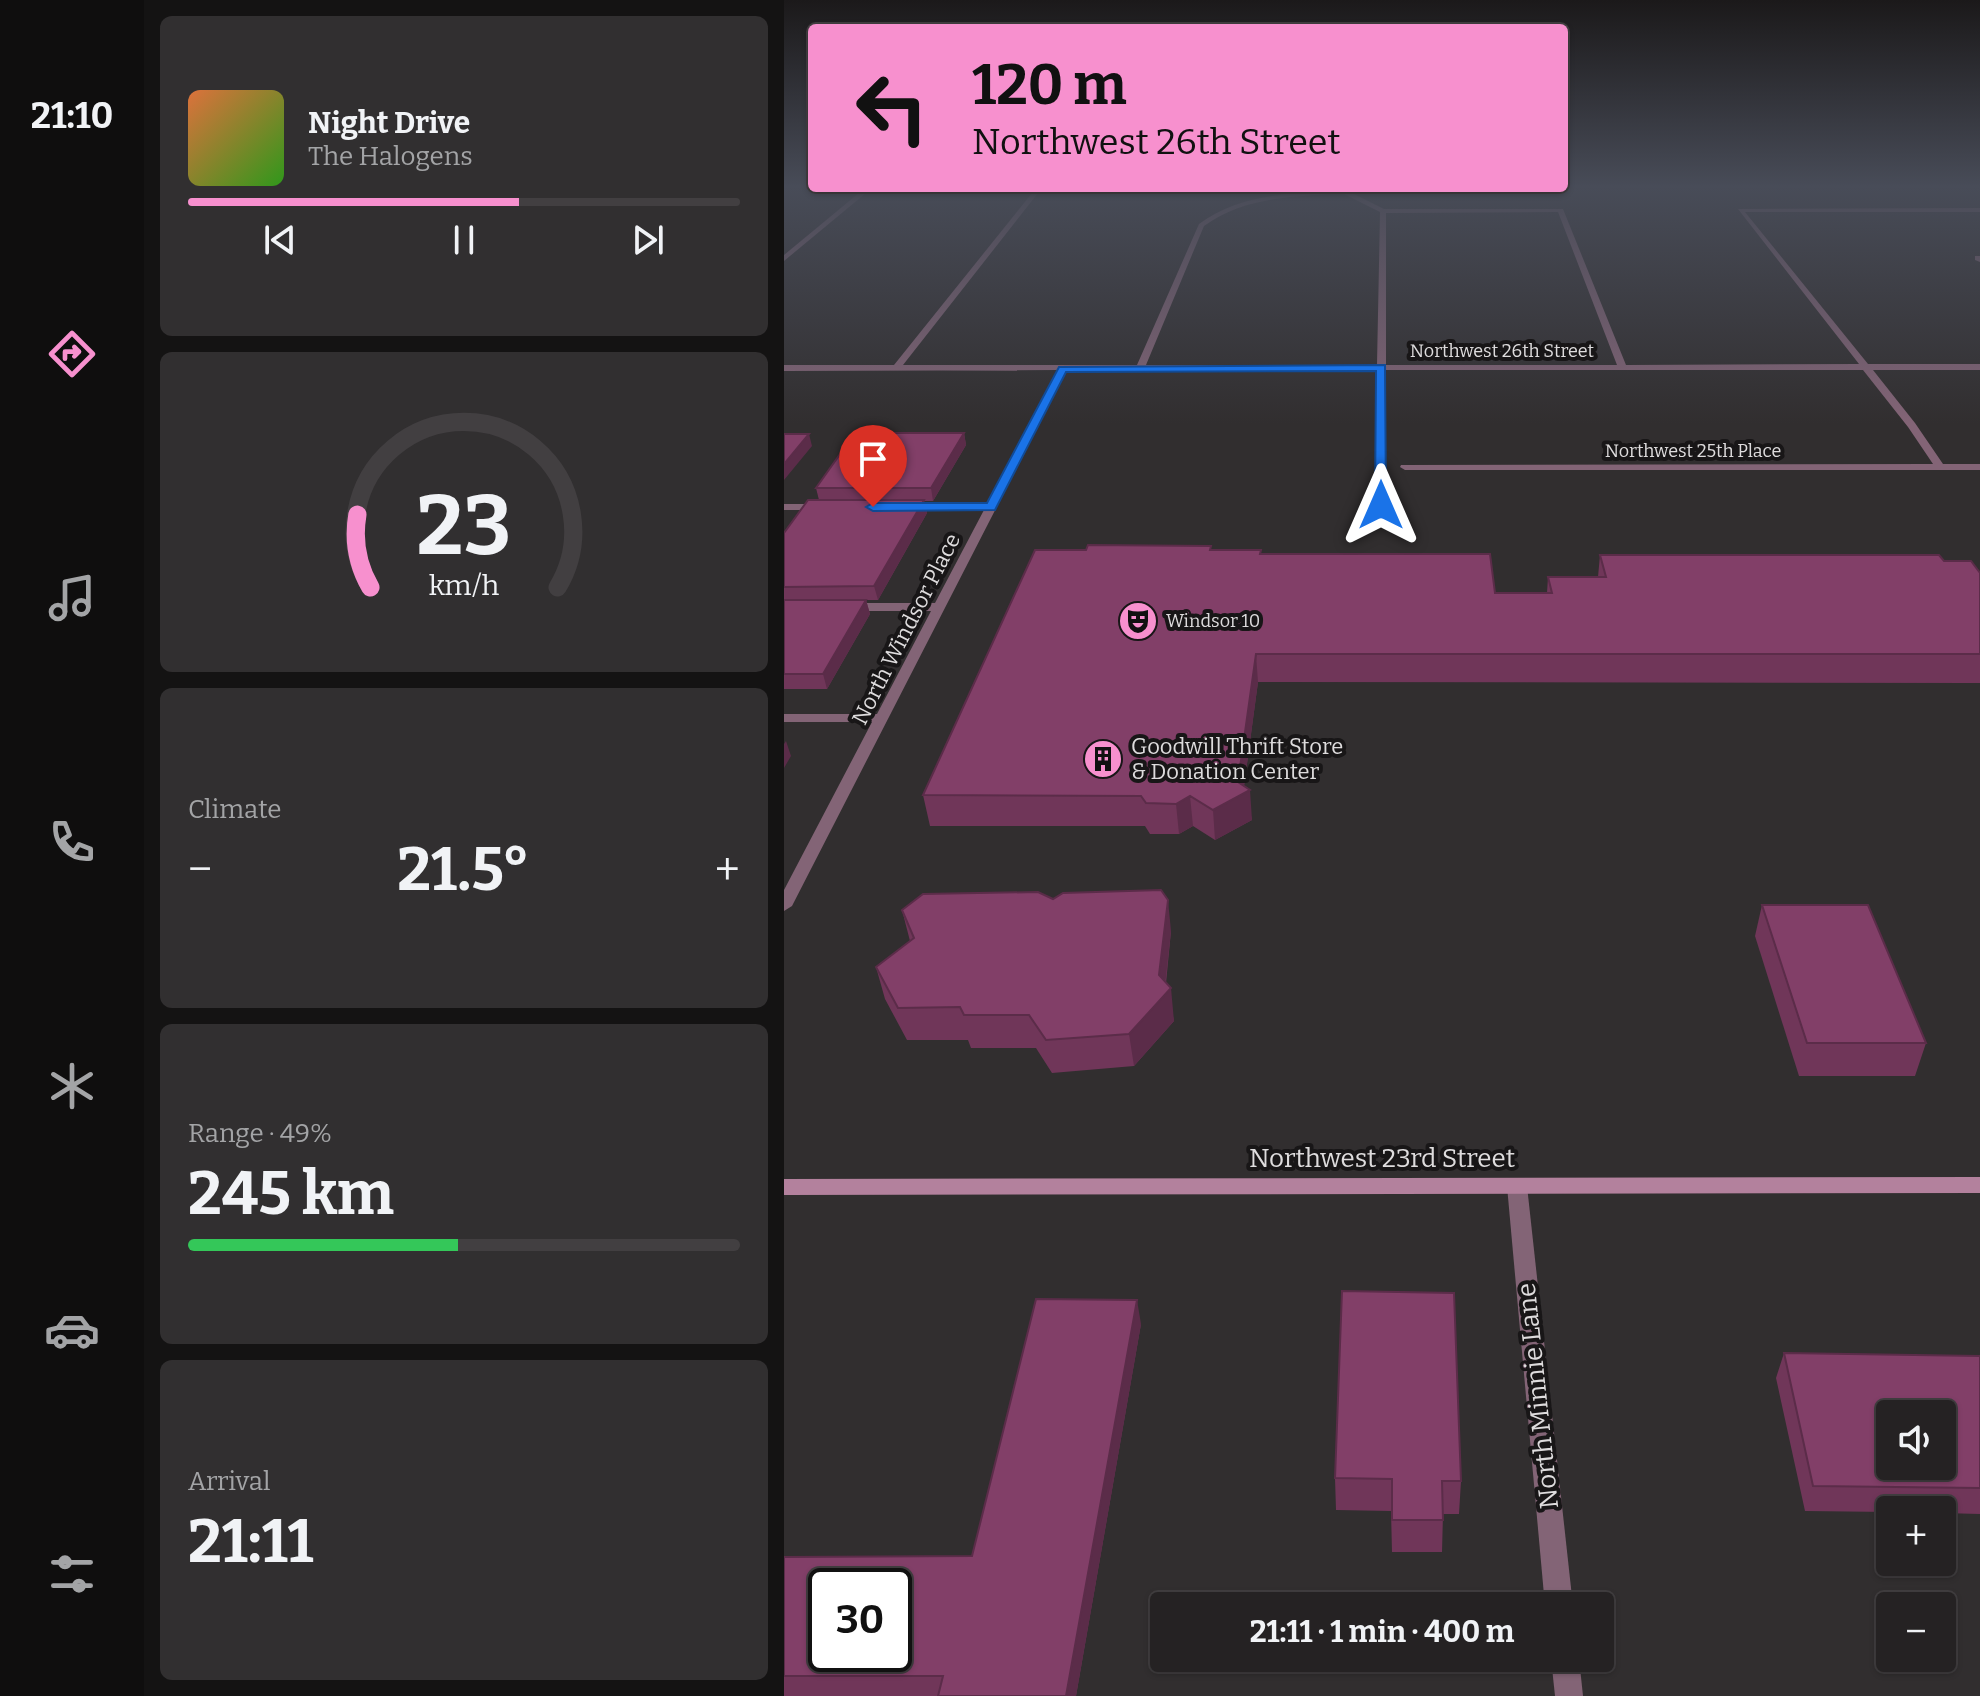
<!DOCTYPE html>
<html lang="en">
<head>
<meta charset="utf-8">
<style>
  :root { --surface:#252223; --page:#312f30; --text:#f1f3f6; --muted:#a3a4a6; --line:#423f41; --accent:#f790ce }
  body { margin:0; font-family:Bitter,serif; background:var(--page); color:var(--text); height:100vh; display:flex; flex-direction:column; font-size:30px; white-space:nowrap }
  * { box-sizing:border-box; margin:0 }
  p { font-size:26px; color:var(--muted) }
  .icon { flex:none; width:44px; height:44px; fill:none; stroke:currentColor; stroke-width:2; stroke-linecap:round; stroke-linejoin:round }
  .map { position:relative; flex:1; overflow:hidden }
  .sheet { display:flex; flex-direction:column; gap:16px; padding:16px; background:#141313; width:640px }
  .sheet>* { flex:none }
  .guide { position:absolute; left:24px; top:24px; width:760px; height:168px; border-radius:8px; box-shadow:0 2px 6px #0004,0 0 0 2px var(--line); background:#f790ce; color:#111; overflow:hidden }
  .tools { position:absolute; left:1092px; top:1400px; display:grid; gap:16px }
  .tools a { display:grid; place-items:center; width:80px; height:80px; border-radius:8px; background:var(--surface); box-shadow:0 2px 6px #0004,0 0 0 2px var(--line); font-size:40px }
  .speed { position:absolute; left:24px; top:1568px; display:flex; gap:16px; font-size:40px; font-weight:700; text-align:center }
  .speed>* { display:grid; place-content:center; width:104px; height:104px; border-radius:50%; background:var(--surface); box-shadow:0 2px 6px #0004,0 0 0 2px var(--line); line-height:1 }
  .speed .limit { border:4px solid #111; border-radius:12px; background:#fff; color:#111 }
  .pin { position:absolute; display:grid; place-items:center; width:68px; height:68px; color:#fff; margin:-82px -34px; border-radius:50% 50% 50% 0; rotate:-45deg; box-shadow:0 0 8px #0007 }
  .pin .icon { rotate:45deg }
  .me { position:absolute; width:88px; margin:-44px; rotate:0deg; stroke-linejoin:round; filter:drop-shadow(0 0 6px #0008) }
  .turn { display:flex; align-items:center; gap:28px; height:168px; padding:0 32px; font-size:36px }
  .turn .icon { width:104px; height:104px; stroke-width:2.5 }
  .turn b { display:block; font-size:56px; line-height:68px }
  .big { font-size:60px; font-weight:700; line-height:1.1 }
  .sheet .tile { flex:1; display:flex; flex-direction:column; justify-content:center; gap:12px; min-width:0; padding:0 28px; border-radius:12px; background:var(--page) }
  .sheet .dial { align-items:center; gap:0 }
  .dial svg { height:208px; overflow:visible; fill:none; stroke:var(--line); stroke-width:7; stroke-linecap:round; text-anchor:middle }
  .dial text { fill:var(--text); stroke:none }
  .song { display:flex; align-items:center; gap:24px }
  .cover { width:96px; height:96px; border-radius:12px; background:linear-gradient(135deg,hsl(20 70% 55%),hsl(110 70% 35%)) }
  .played { height:8px; border-radius:4px; background:linear-gradient(90deg,var(--accent) 60%,var(--line) 60%) }
  .keys { display:flex; justify-content:space-around; direction:ltr }
  .heat { display:flex; justify-content:space-between; align-items:center; font-size:44px; direction:ltr }
  .charge { height:12px; border-radius:6px; background:linear-gradient(90deg,#34c759 49%,var(--line) 0) }
  .trip { position:absolute; left:366px; top:1592px; width:464px; height:80px; border-radius:8px; background:var(--surface); box-shadow:0 2px 6px #0004,0 0 0 2px var(--line); font-weight:700; line-height:80px; text-align:center }
  main { display:flex; flex:1; min-height:0 }
  .dock { display:flex; flex-direction:column; width:144px; justify-content:space-around; align-items:center; background:#0f0e0e; color:var(--muted) }
  .dock .icon { width:56px; height:56px }
  .dock .selected { color:var(--accent) }
  .dock b { font-size:36px; color:var(--text) }
  .map>svg:first-child { display:block }
  .lines { fill:none; stroke-linecap:round; stroke-linejoin:round }
  .street { fill:#836476; fill-rule:evenodd }
  .secondary { fill:#b3819d; fill-rule:evenodd }
  .wall { fill:#703659 }
  .shaded-wall { fill:#5b2c49 }
  .building { fill:#823f68; stroke:#5b2c49; stroke-width:2; fill-rule:evenodd }
  .route { fill:#1a73e8; stroke:#114b97; stroke-width:2 }
  .labels { text-anchor:middle; dominant-baseline:central; stroke-width:8; stroke-linejoin:round; paint-order:stroke }
  .far-street-label { font-size:18px; fill:#dedcdd; stroke:#181617 }
  .far-poi-label { font-size:18px; fill:#dedcdd; stroke:#181617; text-anchor:start }
  .street-label { font-size:22px; fill:#dedcdd; stroke:#181617 }
  .poi-label { font-size:22px; fill:#dedcdd; stroke:#181617; text-anchor:start }
  .near-street-label { font-size:26px; fill:#dedcdd; stroke:#181617 }
</style>
</head>
<body>
<main>
<nav class="dock">
<b>21:10</b>
<svg class="icon selected" aria-label="directions" viewBox="0 0 24 24"><path d="M12 3l9 9-9 9-9-9zM9 14v-3h6M13 9l2 2-2 2"/></svg>
<svg class="icon" aria-label="music" viewBox="0 0 24 24"><path d="M9 18V5l10-2v13"/><circle cx="6" cy="18" r="3"/><circle cx="16" cy="16" r="3"/></svg>
<svg class="icon" aria-label="phone" viewBox="0 0 24 24"><path d="M5 4h4l2 5-3 2q2 4 5 5l2-3 5 2v4C11 20 4 13 5 4z"/></svg>
<svg class="icon" aria-label="climate" viewBox="0 0 24 24"><path d="M12 3v18M4 7l16 10M4 17L20 7"/></svg>
<svg class="icon" aria-label="car" viewBox="0 0 24 24"><path d="M5 17H2v-5l4-1 3-4h7l3 4 3 1v5h-3M9 17h6M6 11h13"/><circle cx="7" cy="17" r="2"/><circle cx="17" cy="17" r="2"/></svg>
<svg class="icon" aria-label="filters" viewBox="0 0 24 24"><path d="M4 7h16M4 17h16"/><circle cx="9" cy="7" r="2"/><circle cx="15" cy="17" r="2"/></svg>
</nav>
<section class="sheet">
<div class="tile">
<div class="song"><i class="cover"></i><div><b>Night Drive</b><p>The Halogens</p></div></div>
<div class="played"></div>
<div class="keys"><svg class="icon" aria-label="previous" viewBox="0 0 24 24"><path d="M18 5L8 12l10 7zM5 5v14"/></svg><svg class="icon" aria-label="pause" viewBox="0 0 24 24"><path d="M8 5v14M16 5v14"/></svg><svg class="icon" aria-label="next" viewBox="0 0 24 24"><path d="M6 5l10 7-10 7zM19 5v14"/></svg></div>
</div>
<div class="tile dial"><svg viewBox="0 0 100 80">
<path d="M14 69A42 42 0 1 1 86 69"/>
<path d="M14 69A42 42 0 0 1 9 41" stroke="#f790ce"/>
<text x="50" y="56" font-size="32" font-weight="700">23</text>
<text x="50" y="72" font-size="11">km/h</text>
</svg></div>
<div class="tile"><p>Climate</p>
<div class="heat"><a>−</a><b class="big">21.5°</b><a>+</a></div>
</div>
<div class="tile"><p>Range · 49%</p><b class="big">245 km</b><div class="charge"></div></div>
<div class="tile"><p>Arrival</p><b class="big">21:11</b></div>
</section>
<div class="map">
<svg width="1196" height="1696" viewBox="0 0 1196 1696">
  <rect width="100%" height="100%" fill="#312e2f"/>
  <g class="lines">
    <g class="street">
      <polygon points="81,188 88,188 0,261 0,255"/>
      <path d="M252,188H258L119,365H353L415,224C455,194 503,194 552,190L550,188H558L600,209H779L842,365L1075,364L954,209L1196,208V212H961L1084,364H1196V370H1089L1131,423L1159,464H1196V470H621L616,467L617,465L1149,464L1124,427L1079,370H602V505L597,508L592,505L593,370H283L8,906L0,911V890L88,722H0V714H93L147,611H62L56,607L62,603H151L200,510H120L114,507L120,504H204L274,370L0,371V365H110ZM558,193L596,212L593,365H362L420,226C461,196 510,197 558,193ZM774,212L833,365H602V213Z"/>
      <polygon points="1191,256 1196,256 1196,262 1191,260"/>
      <polygon points="0,504 41,504 47,507 41,510 0,510"/>
      <polygon points="733,1178 740,1180 743,1186 789,1606 761,1606 723,1186 726,1180"/>
      <polygon points="767,1658 795,1658 799,1696 771,1696"/>
    </g>
    <polygon class="secondary" points="1196,1177 1196,1193 0,1195 0,1179"/>
  </g>
  <g class="wall">
    <polygon points="180,433 182,445 149,501 140,501 143,513 94,600 82,600 86,614 43,689 0,689 0,533 35,500 32,488"/>
    <polygon points="427,546 427,550 477,550 477,554 711,593 763,593 764,577 814,577 816,555 1160,561 1196,573 1196,683 474,682 460,786 468,820 431,840 409,826 395,834 366,834 361,826 146,826 139,795 302,550"/>
    <polygon points="269,899 387,931 382,983 390,1021 350,1066 268,1073 252,1048 187,1048 184,1040 123,1040 101,999 92,967 126,941 118,910"/>
    <polygon points="978,905 1142,1043 1131,1076 1015,1076 971,936"/>
    <polygon points="558,1291 677,1481 675,1514 659,1514 658,1552 608,1552 607,1511 552,1510 551,1478"/>
    <polygon points="357,1324 292,1696 0,1696 0,1557 188,1556"/>
    <polygon points="1000,1353 1196,1356 1196,1514 1158,1513 1158,1510 1106,1510 1106,1512 1021,1511 992,1378"/>
  </g>
  <g class="shaded-wall">
    <polygon points="180,433 182,445 149,501 147,488"/>
    <polygon points="25,434 28,446 0,480 0,464"/>
    <polygon points="140,500 143,513 94,600 90,586"/>
    <polygon points="82,600 86,614 43,689 39,674"/>
    <polygon points="472,654 474,682 459,794 466,790 468,820 431,840 429,810 454,782"/>
    <polygon points="2,741 7,756 0,768 0,744"/>
    <polygon points="406,796 409,826 395,834 392,804"/>
    <polygon points="384,900 387,931 380,995 387,988 390,1021 350,1066 345,1034 375,975"/>
    <polygon points="353,1300 357,1324 292,1696 282,1696"/>
  </g>
  <g class="building">
    <polygon points="71,433 180,433 147,488 32,488"/>
    <polygon points="0,434 25,434 0,464"/>
    <polygon points="24,500 140,500 90,586 0,587 0,533"/>
    <polygon points="304,545 427,546 426,550 477,550 476,554 706,554 711,593 768,593 764,577 822,577 816,555 1155,555 1160,561 1187,561 1196,573 1196,654 472,654 454,782 466,790 429,810 406,796 392,804 362,803 357,796 139,795 251,550 302,550"/>
    <polygon points="0,600 82,600 39,674 0,674"/>
    <polygon points="377,890 384,900 375,975 387,988 345,1034 262,1040 245,1015 180,1015 176,1007 114,1008 92,967 130,938 118,910 139,894 254,892 269,899 279,893"/>
    <polygon points="978,905 1084,905 1142,1043 1023,1043"/>
    <polygon points="558,1291 670,1293 677,1481 658,1481 659,1520 608,1520 608,1479 551,1478"/>
    <path d="M252,1299L353,1300L282,1696H154L159,1676H0V1557L188,1556ZM42,1586H110V1654H42Z"/>
    <path d="M1000,1353L1196,1356V1488L1029,1486ZM1106,1414H1158V1466H1106Z"/>
  </g>
  <linearGradient id="sky" x2="0" y2="1"><stop stop-color="#1b191a"/><stop offset="0.44" stop-color="#484c58"/><stop offset="1" stop-color="#484c58" stop-opacity="0"/></linearGradient>
  <rect width="1196" height="424" fill="url(#sky)"/>
  <polygon class="route" points="601,365 602,508 591,505 592,371 282,372 211,510 89,511 82,507 89,503 203,503 275,367"/>
  <defs>
    <symbol id="theatre-disc" viewBox="-11 -11 22 22"><circle r="9.5" fill="#f790ce" stroke="#181617"/><path d="M-5-5.5Q0-4 5-5.5V0Q5 5 0 6Q-5 5-5 0ZM-3.3-2.5H-1v1.5H-3.3ZM1-2.5H3.3v1.5H1ZM-2.8 1Q0 5.5 2.8 1Z" fill="#111"/></symbol>
    <symbol id="building-disc" viewBox="-11 -11 22 22"><circle r="9.5" fill="#f790ce" stroke="#181617"/><path d="M-4-6H4V6H1V3H-1V6H-4ZM-2.5-4.3h1.7v1.8h-1.7ZM.8-4.3h1.7v1.8H.8ZM-2.5-1h1.7V.8h-1.7ZM.8-1h1.7V.8H.8Z" fill="#111"/></symbol>
  </defs>
  <g fill-rule="evenodd">
    <use href="#theatre-disc" x="332" y="599" width="44" height="44"/>
    <use href="#building-disc" x="297" y="737" width="44" height="44"/>
  </g>
  <g class="labels">
    <g class="far-street-label">
      <text x="718" y="351">Northwest 26th Street</text>
      <text x="909" y="451">Northwest 25th Place</text>
    </g>
    <g class="far-poi-label">
      <text x="382" y="621">Windsor 10</text>
    </g>
    <g class="street-label">
      <text transform="translate(122 629) rotate(-63)">North Windsor Place</text>
    </g>
    <g class="poi-label">
      <text x="347" y="746">Goodwill Thrift Store<tspan x="347" dy="25">&amp; Donation Center</tspan></text>
    </g>
    <g class="near-street-label">
      <text x="598" y="1158">Northwest 23rd Street</text>
      <text transform="translate(754 1396) rotate(-96)">North Minnie Lane</text>
    </g>
  </g>
</svg>
<div class="tools">
<a><svg class="icon" aria-label="sound" viewBox="0 0 24 24"><path d="M4 9h4l5-4v14l-5-4H4zM17 9q2 3 0 6"/></svg></a>
<a>+</a>
<a>−</a>
</div>
<div class="speed"><div class="limit">30</div></div>
<div class="pin" style="left:89px;top:507px;background:#d93025"><svg class="icon" aria-label="arrive" viewBox="0 0 24 24"><path d="M6 21V4h12l-3 4 3 4H6"/></svg></div>
<svg class="me" style="left:597px;top:505px" viewBox="-20 -20 40 40"><path d="M0-17L14 15 0 8-14 15z" fill="#1a73e8" stroke="#fff" stroke-width="4"/></svg>
<div class="trip">21:11 · 1 min · 400 m</div>
<div class="guide">
<div class="turn"><svg class="icon" aria-label="left" viewBox="0 0 24 24"><path d="M17 20v-9H6M10 6l-5 5 5 5"/></svg><div><b>120 m</b>Northwest 26th Street</div></div>
</div>
</div>
</main>
</body>
</html>
